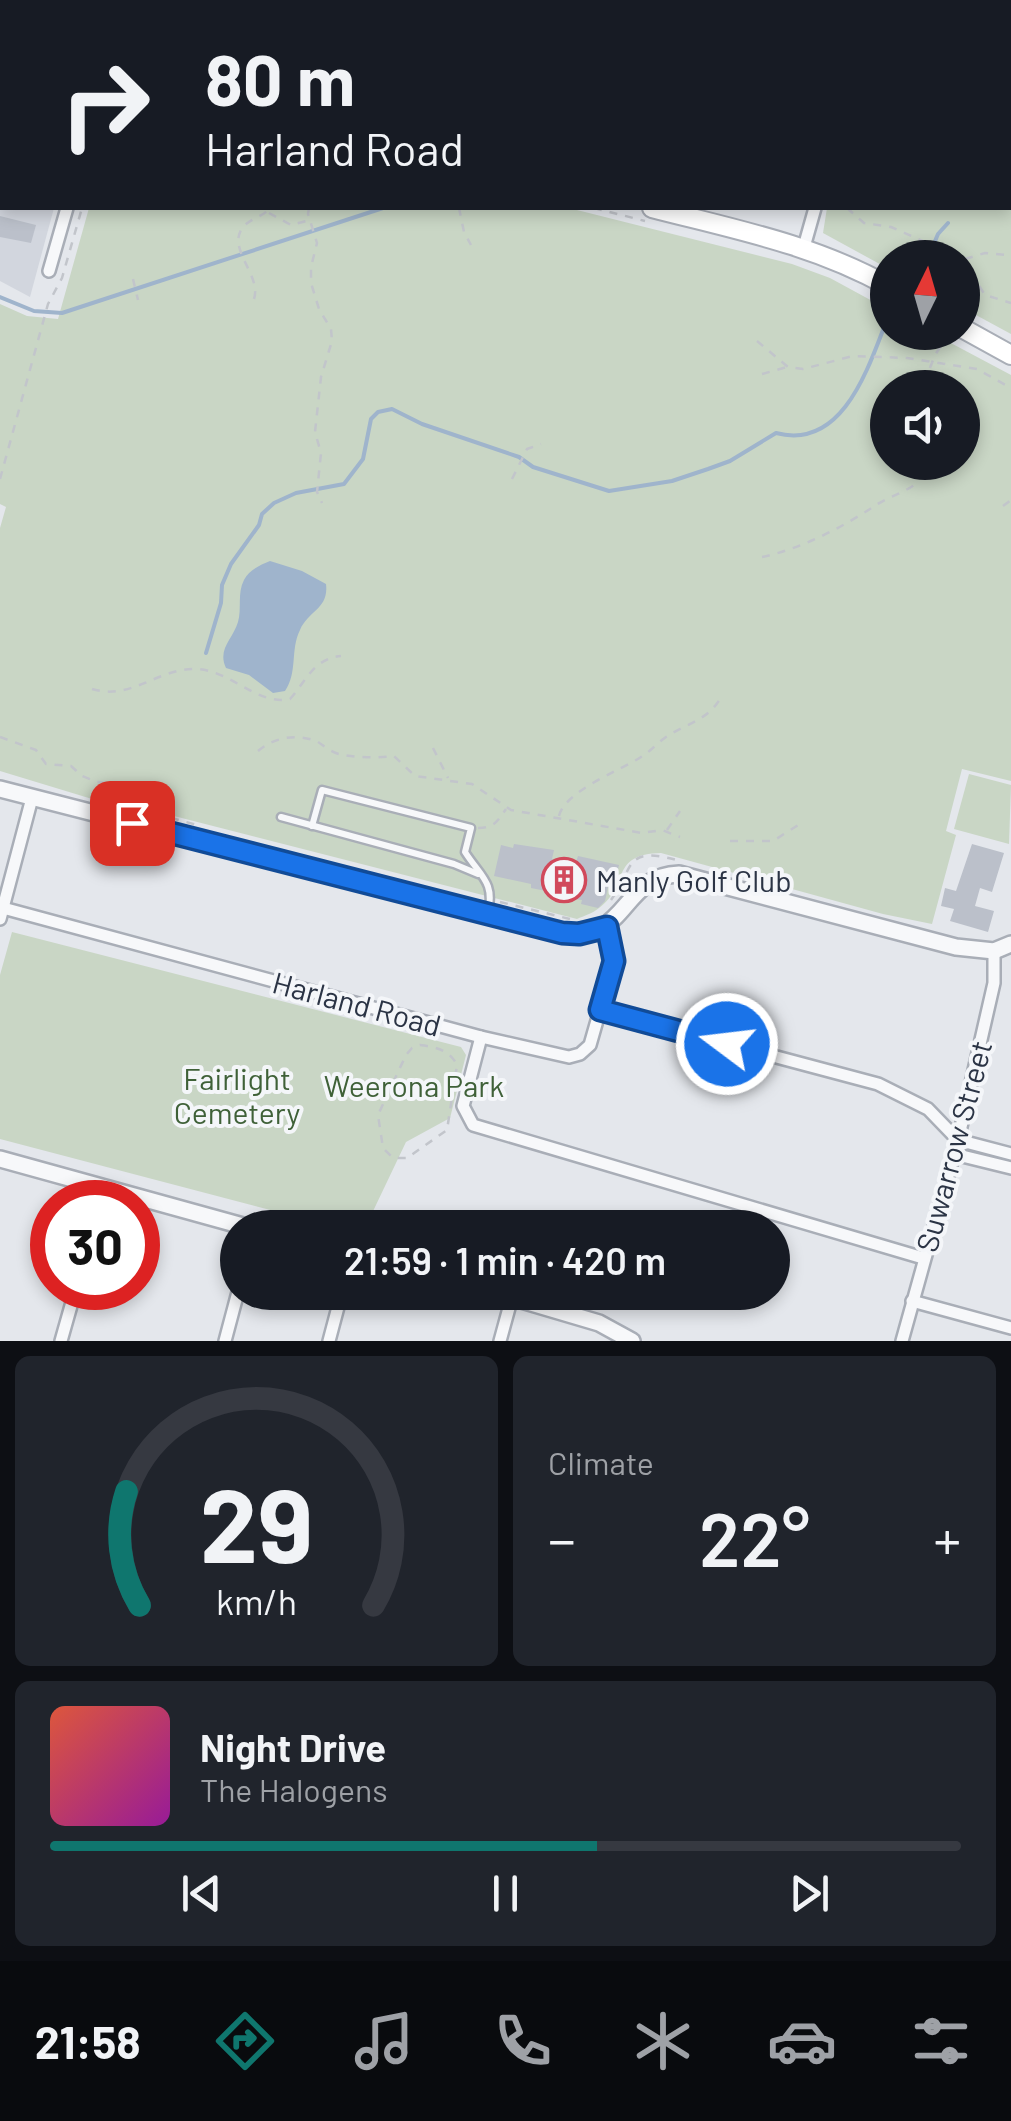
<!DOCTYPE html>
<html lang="en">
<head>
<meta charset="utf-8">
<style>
  :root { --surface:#171b24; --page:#20242c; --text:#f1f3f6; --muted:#9ea1a6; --line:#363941; --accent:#0f766e }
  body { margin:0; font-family:Barlow,sans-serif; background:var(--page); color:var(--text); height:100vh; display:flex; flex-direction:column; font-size:38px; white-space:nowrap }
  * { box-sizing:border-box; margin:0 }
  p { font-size:32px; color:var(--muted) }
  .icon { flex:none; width:55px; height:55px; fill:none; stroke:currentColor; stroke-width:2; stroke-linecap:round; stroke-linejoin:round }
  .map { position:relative; height:1341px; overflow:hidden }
  .details { display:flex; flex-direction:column; gap:15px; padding:15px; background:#0d0f14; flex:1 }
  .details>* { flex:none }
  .banner { position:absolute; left:0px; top:0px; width:1012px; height:210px; box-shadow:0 5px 15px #0003; background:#171b24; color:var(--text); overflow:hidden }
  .needle { width:65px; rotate:5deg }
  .controls { position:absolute; left:870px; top:240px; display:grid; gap:20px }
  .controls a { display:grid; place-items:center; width:110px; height:110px; border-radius:50%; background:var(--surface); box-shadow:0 5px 15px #0003; font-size:50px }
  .speed { position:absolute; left:30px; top:1180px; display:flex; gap:20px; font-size:50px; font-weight:700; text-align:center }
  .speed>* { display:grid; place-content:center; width:130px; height:130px; border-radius:50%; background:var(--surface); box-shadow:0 5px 15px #0003; line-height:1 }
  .speed .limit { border:15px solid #d22; background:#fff; color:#111 }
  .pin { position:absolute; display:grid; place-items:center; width:85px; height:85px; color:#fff; margin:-42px; border-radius:20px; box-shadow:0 5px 15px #0006 }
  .me { position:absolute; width:110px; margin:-55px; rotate:285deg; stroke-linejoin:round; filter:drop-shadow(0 0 8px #0008) }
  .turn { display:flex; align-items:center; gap:35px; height:210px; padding:0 40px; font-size:45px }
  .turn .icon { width:130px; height:130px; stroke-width:2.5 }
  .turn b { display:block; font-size:70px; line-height:85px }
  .big { font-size:75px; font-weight:600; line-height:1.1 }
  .details .widget { flex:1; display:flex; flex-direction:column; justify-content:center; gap:15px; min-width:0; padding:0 35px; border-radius:15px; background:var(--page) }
  .details .dial { align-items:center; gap:0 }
  .dial svg { height:260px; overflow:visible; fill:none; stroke:var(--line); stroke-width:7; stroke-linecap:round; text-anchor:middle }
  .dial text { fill:var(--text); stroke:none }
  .song { display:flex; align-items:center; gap:30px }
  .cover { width:120px; height:120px; border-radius:15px; background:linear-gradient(135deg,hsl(10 70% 55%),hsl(300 70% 35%)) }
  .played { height:10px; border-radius:5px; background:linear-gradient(90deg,var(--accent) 60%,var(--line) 60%) }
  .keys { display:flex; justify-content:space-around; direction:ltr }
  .heat { display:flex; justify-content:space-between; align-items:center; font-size:55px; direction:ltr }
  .details .tiles { flex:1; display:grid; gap:15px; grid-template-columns:1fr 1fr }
  .widget:last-child { grid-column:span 2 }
  .trip { position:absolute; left:220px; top:1210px; width:570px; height:100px; border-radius:50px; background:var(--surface); box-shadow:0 5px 15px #0003; font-weight:600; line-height:100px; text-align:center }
  .dock { display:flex; height:160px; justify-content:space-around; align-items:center; background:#090b0e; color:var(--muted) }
  .dock .icon { width:70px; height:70px }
  .dock .current { color:var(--accent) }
  .dock b { font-size:45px; color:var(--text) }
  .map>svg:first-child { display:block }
  .built { fill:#d2d6de }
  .green { fill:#c9d6c5; fill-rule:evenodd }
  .water { fill:#9fb4cc }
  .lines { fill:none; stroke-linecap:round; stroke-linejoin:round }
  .stream { stroke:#9fb4cc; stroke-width:4 }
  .building { fill:#bbc0ca }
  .service-casing { stroke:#a9aeb7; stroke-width:11 }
  .minor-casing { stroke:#a9aeb7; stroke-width:16 }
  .tertiary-casing { stroke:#a9aeb7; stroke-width:20 }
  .secondary-casing { stroke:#a9aeb7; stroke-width:22 }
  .path { stroke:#c2c5cb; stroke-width:2.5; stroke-dasharray:8 8; stroke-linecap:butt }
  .service { stroke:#f7f8fa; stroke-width:6 }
  .minor { stroke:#f7f8fa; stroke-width:11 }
  .tertiary { stroke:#f7f8fa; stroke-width:15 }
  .secondary { stroke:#fff; stroke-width:18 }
  .route-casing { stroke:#114b97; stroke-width:25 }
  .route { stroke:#1a73e8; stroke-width:18 }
  .labels { text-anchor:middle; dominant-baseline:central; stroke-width:8; stroke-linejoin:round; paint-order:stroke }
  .poi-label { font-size:30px; fill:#2b3445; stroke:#f4f6f9; text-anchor:start }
  .street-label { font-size:30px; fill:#2b3445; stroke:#f4f6f9 }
  .park-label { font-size:30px; fill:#3f6138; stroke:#f4f6f9 }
</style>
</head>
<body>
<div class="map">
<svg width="1011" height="1341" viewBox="0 0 1011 1341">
  <rect width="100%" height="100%" fill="#e4e7ec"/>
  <polygon class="built" points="0,59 2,208 54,208 30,297 0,281"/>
  <g class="green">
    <polygon points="879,0 1011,0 1011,334 963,308 962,258 888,258 887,268 823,233 827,208 1010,208 1010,2 878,2"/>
    <path d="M89,208H569L792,264L830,278L887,309L888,332L932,333L1011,375V781L962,769L946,831L956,835L932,924L883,914L661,853C609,854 630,886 599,908C593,913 584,916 577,919L170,815L148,816L0,771V528L6,507L0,504V304L27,316L58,319ZM888,388H962V462H888Z"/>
    <polygon points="969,774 1011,785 1009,844 954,829"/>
    <polygon points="12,932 461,1047 466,1055 450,1118 406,1142 365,1228 335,1227 0,1139 0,975"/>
  </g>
  <path class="water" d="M270,561L302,571L326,584C329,609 309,610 300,630C290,650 298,672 285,691L273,693L249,675L226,668C217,649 233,639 238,622C242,609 237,593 244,580C249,570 260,565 270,561Z"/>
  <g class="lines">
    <g class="stream">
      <polyline points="884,2 885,0"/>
      <polyline points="928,258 938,234 948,223"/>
      <polyline points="0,297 34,311 62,313 383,208"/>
      <path d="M206,653L221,603L222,585L231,564L259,525L262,514L274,503L296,493L344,484L363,459L371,419L378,412L392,409L422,424L519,457L533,467L609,491L672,481L708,469L730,461L776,433C844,451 869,365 888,317"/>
    </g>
  </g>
  <g class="building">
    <polygon points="0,216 36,225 31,243 0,237"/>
    <polygon points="514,844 554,850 552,859 575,865 578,856 619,865 613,888 608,887 605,901 598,908 581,904 582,900 550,896 551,892 531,888 531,884 494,876 501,845 513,848"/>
    <polygon points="972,844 1004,853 992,892 980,888 975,906 994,911 988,932 950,921 954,909 941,906 945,888 956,891"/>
  </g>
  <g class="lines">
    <defs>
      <g id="service">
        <polyline points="281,817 454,864 478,874"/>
        <path d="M312,826L322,790L471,828L465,852C481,877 495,882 488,913"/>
      </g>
      <g id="minor">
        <polyline points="410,0 419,2"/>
        <polyline points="123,2 124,0"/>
        <polyline points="551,2 551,0"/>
        <polyline points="767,2 767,0"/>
        <polyline points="868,2 869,0"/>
        <polyline points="0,183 2,183"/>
        <polyline points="804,247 815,208"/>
        <polyline points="49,271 67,208"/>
        <polyline points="3,908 481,1037 569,1057 580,1054 590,1045 614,961 607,927"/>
        <polyline points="0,919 32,798"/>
        <polyline points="600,1010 878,1084 928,1109 958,1140 1011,1154"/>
        <polyline points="481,1037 463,1106 473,1125 923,1258"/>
        <polyline points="954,1154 1011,1168"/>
        <polyline points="912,1301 1011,1328"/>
        <polyline points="61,1341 76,1288"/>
        <polyline points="225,1341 238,1292"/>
        <polyline points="329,1341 342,1292"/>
        <polyline points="500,1341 512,1297"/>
        <polyline points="902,1341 958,1140 994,983 994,951"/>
      </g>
      <g id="tertiary">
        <path d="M0,789L562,933C630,942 620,876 679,874L956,947L994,951L1011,944"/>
        <polyline points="0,1159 250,1228"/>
        <polyline points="494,1292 599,1323 632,1341"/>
      </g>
      <g id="secondary">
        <polyline points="0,42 2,43"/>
        <path d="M652,208C733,229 813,244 888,286"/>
        <polyline points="962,328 1011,355"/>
      </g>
    </defs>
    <use href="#service" class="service-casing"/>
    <use href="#minor" class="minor-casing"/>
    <use href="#tertiary" class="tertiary-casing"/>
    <use href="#secondary" class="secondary-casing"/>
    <g class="path">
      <polyline points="1010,122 1011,121"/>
      <polyline points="309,208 308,214 317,243 311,267 311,283 319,309 331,329 332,341 321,377 315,432 321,453 317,492 322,503"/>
      <polyline points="459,208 464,232 471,245"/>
      <polyline points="594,208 645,221"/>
      <polyline points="847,208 864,223 891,227 961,258"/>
      <polyline points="269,213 291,225 310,220"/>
      <polyline points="962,259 985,295 1011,303"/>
      <polyline points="965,259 985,253 1007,255"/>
      <polyline points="133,279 138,300"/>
      <path d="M254,299C262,275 226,249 243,227C251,218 263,217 270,208"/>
      <polyline points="969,300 974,283"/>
      <polyline points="757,341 788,367 803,369 853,356 907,358 977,369 1011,388"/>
      <polyline points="762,374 787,367"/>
      <polyline points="909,388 924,383 935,355 948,335"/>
      <polyline points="886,401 888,399"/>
      <polyline points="0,479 48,304 62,278 82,208"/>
      <polyline points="512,479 527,449 541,444"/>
      <polyline points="1003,506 1011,500"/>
      <path d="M762,557C801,549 843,527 876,505C890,496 904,493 917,483"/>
      <path d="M92,689C131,701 158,668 196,669C231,670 257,706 290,699C307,680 313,659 341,656"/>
      <polyline points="0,737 36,750 46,764 71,766 82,776 97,782 130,785"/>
      <polyline points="433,748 448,778"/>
      <path d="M258,751C274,737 298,733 318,742C324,746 331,752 339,754C356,758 377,758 394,756L415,776L472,784L511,810L642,833L662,830L680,837"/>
      <path d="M559,816C565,791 619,771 641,757C650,752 657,743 666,737C687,723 710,720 722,695"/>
      <polyline points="171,818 201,826"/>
      <path d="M478,828C494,828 497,822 506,809"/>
      <polyline points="667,830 680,811"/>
      <polyline points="730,841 773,841 803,822"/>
      <path d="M611,900C635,867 623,846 677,860"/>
      <polyline points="500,902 570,919"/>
      <path d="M420,1045C435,1047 450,1050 457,1065L447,1130L407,1158H393L383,1148L378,1115L406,1055L412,1048Z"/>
    </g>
    <use href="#service" class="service"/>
    <use href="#minor" class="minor"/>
    <use href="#tertiary" class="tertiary"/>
    <use href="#secondary" class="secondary"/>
  </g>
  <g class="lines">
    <defs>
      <polyline id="route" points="132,823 562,933 579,934 607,927 614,961 600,1010 727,1044"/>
    </defs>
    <use href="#route" class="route-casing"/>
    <use href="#route" class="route"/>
  </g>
  <defs>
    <symbol id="building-ring" viewBox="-11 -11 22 22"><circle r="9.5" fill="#f4f6f9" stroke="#d1495b" stroke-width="1.5"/><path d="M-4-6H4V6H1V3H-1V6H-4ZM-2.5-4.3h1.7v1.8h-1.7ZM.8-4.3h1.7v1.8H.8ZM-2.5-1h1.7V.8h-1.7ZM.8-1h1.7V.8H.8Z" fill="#d1495b"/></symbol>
  </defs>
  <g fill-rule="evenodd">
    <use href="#building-ring" x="539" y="855" width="50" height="50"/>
  </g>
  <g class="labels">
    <g class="poi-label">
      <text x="596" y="880">Manly Golf Club</text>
    </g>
    <g class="street-label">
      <text transform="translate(357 1003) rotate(15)">Harland Road</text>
      <text transform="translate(953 1146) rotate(-75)">Suwarrow Street</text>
    </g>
    <g class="park-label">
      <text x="237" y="1078">Fairlight<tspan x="237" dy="34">Cemetery</tspan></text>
      <text x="414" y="1085">Weerona Park</text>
    </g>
  </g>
</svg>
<div class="controls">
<a><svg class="needle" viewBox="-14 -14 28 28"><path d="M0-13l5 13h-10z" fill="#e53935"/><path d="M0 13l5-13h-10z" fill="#9ea1a6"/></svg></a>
<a><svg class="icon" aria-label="sound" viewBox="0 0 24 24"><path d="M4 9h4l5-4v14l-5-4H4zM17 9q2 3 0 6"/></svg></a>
</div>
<div class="speed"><div class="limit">30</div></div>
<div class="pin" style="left:132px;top:823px;background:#d93025"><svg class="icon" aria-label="arrive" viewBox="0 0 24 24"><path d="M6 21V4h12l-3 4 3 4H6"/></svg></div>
<svg class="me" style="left:727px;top:1044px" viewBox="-20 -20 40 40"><circle r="17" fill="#1a73e8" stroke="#fff" stroke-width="3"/><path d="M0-11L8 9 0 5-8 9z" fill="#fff"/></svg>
<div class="trip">21:59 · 1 min · 420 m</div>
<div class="banner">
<div class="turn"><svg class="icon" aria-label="right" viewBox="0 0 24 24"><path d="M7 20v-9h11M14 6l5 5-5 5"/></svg><div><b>80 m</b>Harland Road</div></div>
</div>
</div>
<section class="details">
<div class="tiles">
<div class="widget dial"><svg viewBox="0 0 100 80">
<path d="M14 69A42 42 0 1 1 86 69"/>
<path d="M14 69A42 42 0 0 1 10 34" stroke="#0f766e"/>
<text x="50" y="56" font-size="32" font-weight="700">29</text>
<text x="50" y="72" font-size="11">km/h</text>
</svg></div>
<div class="widget"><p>Climate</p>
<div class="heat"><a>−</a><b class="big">22°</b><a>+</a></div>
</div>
<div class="widget">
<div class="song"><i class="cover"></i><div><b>Night Drive</b><p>The Halogens</p></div></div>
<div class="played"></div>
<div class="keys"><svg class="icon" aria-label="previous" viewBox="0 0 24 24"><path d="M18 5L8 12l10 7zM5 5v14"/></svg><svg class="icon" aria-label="pause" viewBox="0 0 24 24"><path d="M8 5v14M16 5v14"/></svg><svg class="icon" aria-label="next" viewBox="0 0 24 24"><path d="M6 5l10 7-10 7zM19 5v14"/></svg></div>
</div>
</div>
</section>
<nav class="dock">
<b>21:58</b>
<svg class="icon current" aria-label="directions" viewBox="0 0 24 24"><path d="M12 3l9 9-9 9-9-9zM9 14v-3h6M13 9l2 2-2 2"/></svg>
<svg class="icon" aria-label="music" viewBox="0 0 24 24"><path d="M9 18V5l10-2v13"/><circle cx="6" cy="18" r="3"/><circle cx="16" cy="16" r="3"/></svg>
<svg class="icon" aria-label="phone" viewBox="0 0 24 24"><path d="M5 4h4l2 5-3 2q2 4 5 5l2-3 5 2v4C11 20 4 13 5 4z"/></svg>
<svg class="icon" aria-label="climate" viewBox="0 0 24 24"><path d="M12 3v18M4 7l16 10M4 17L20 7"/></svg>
<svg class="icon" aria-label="car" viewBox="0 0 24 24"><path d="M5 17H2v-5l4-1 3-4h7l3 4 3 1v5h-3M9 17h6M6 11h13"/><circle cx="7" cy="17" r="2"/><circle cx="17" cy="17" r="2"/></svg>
<svg class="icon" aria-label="filters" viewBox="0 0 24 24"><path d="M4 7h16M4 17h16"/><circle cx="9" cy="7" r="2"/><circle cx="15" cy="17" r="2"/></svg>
</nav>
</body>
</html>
